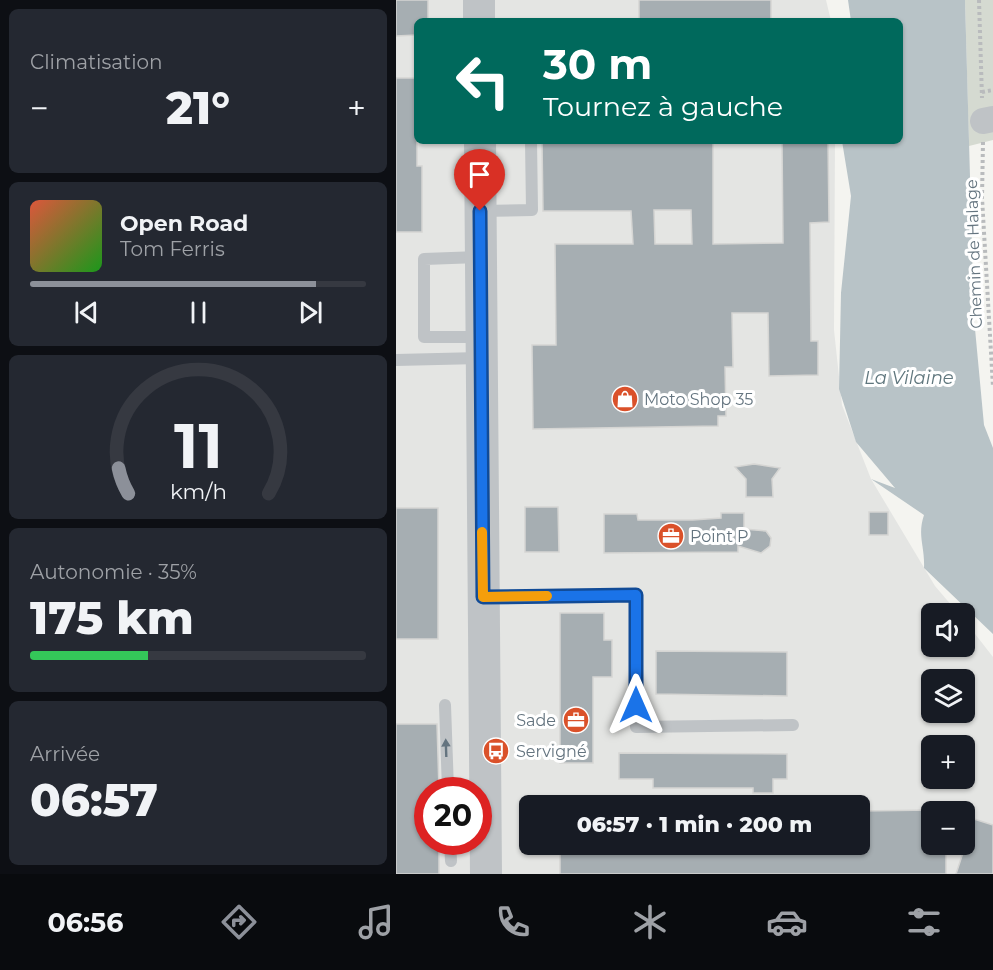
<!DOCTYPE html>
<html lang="fr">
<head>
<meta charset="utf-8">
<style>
  :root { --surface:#171b24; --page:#242831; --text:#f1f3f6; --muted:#9ea1a6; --line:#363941; --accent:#8c9099 }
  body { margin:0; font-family:Montserrat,sans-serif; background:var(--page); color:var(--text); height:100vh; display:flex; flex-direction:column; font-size:22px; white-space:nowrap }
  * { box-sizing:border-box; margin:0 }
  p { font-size:20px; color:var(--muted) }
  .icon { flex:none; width:33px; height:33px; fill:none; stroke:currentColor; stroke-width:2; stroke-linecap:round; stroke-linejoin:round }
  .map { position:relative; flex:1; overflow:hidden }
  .drawer { display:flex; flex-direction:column; gap:9px; padding:9px; background:#0d0f14; width:396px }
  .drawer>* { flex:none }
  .guide { position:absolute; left:18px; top:18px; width:489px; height:126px; border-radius:9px; box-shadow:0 2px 4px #0004; background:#00695c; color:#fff; overflow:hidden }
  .tools { position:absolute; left:525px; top:603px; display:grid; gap:12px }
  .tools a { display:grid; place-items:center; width:54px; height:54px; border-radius:9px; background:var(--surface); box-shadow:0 2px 4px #0004; font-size:30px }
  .speed { position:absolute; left:18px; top:777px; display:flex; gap:12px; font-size:30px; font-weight:700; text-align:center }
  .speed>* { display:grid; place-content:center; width:78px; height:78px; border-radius:50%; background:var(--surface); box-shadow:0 2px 4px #0004; line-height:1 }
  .speed .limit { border:9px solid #d22; background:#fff; color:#111 }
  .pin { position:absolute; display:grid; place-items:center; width:51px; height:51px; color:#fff; margin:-62px -26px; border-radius:50% 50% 50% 0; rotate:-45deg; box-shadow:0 0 6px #0007 }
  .pin .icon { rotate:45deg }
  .me { position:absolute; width:66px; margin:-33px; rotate:0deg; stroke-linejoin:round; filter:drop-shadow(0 0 4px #0008) }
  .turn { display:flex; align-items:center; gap:21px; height:126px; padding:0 30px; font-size:27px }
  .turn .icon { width:78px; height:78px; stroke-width:2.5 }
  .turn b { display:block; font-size:42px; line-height:51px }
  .big { font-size:45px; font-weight:800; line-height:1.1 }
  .drawer .widget { flex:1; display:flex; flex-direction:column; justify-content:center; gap:9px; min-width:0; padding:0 21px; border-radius:9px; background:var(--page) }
  .drawer .dial { align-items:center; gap:0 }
  .dial svg { height:156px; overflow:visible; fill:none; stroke:var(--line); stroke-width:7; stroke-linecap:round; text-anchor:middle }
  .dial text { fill:var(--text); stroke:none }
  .song { display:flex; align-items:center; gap:18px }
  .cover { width:72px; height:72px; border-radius:9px; background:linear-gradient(135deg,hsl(10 70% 55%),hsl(120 70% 35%)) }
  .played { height:6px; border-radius:3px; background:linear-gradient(90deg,var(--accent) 85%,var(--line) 85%) }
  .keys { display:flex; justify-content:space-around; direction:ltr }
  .heat { display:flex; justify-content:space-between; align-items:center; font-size:33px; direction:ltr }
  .charge { height:9px; border-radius:4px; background:linear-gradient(90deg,#34c759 35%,var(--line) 0) }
  .trip { position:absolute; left:123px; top:795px; width:351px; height:60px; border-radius:9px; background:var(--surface); box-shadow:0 2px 4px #0004; font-weight:800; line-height:60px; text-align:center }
  .menu { display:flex; height:96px; justify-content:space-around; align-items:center; background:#090b0e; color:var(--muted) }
  .menu .icon { width:42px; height:42px }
  .menu .on { color:var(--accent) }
  .menu b { font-size:27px; color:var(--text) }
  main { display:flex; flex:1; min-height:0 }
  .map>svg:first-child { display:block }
  .built { fill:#e4e5e3; fill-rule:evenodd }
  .green { fill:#d5dad1 }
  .water { fill:#b8c3c7 }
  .building { fill:#a6aeb2; stroke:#d5d5d3; stroke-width:1.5; fill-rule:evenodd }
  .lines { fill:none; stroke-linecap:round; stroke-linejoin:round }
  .path { stroke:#b9bbbd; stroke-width:4; stroke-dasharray:3 3; stroke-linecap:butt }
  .service { stroke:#bfc3c6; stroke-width:12 }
  .minor { stroke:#bfc3c6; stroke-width:26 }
  .tertiary { stroke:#bfc3c6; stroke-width:32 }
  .oneway { fill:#64747f }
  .route-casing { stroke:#114b97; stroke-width:15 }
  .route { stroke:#1a73e8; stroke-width:10 }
  .slow { stroke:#f59e0b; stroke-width:10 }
  .labels { text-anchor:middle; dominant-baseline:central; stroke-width:6; stroke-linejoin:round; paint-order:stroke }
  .street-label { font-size:16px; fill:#64747f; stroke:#fff }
  .poi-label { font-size:16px; fill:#64747f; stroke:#fff; text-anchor:start }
  .water-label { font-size:18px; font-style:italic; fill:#5f767d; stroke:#fff }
</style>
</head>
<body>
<main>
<section class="drawer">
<div class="widget"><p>Climatisation</p>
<div class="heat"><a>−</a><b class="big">21°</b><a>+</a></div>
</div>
<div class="widget">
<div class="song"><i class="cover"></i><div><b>Open Road</b><p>Tom Ferris</p></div></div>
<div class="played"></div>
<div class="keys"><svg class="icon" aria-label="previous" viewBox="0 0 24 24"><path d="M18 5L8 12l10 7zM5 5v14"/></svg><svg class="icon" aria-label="pause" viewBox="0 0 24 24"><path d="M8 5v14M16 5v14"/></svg><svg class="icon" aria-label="next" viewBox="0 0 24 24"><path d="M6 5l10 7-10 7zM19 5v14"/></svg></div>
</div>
<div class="widget dial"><svg viewBox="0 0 100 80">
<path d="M14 69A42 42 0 1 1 86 69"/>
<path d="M14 69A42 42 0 0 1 9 56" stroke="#8c9099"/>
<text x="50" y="56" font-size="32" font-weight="700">11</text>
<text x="50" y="72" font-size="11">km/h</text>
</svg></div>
<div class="widget"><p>Autonomie · 35%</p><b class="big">175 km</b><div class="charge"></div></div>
<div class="widget"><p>Arrivée</p><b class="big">06:57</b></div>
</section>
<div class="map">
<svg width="597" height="874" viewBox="0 0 597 874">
  <rect width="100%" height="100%" fill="#f4f4f0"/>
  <path class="built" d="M0,0H430L435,21H21V141H439L438,330L446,405L475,479L539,586L562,613L536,614V646H568L569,621L597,657V874H0ZM536,680H568V712H536ZM536,746H568V778H536ZM32,790H82V842H32ZM134,806H464V844H134ZM536,812H568V844H536Z"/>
  <polygon class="green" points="569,0 597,0 597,140 573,146"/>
  <path class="water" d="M452,0H569L578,318L588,425L597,448V634L528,568C529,546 521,536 528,515L475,479L499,488L460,442L443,389L445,293L455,196L446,141H504V21H455Z"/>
  <g class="building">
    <polygon points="0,0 32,0 32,21 21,21 21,35 0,36"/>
    <rect x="243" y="0" width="132" height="21"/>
    <polygon points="0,78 21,78 21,166 26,166 26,232 0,232"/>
    <path d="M146,141H317V244L387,243L386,141H432L433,222L414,223L415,341H422V375L373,376L372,313H336L337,367H329L330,416H322V426L137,429L136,345H160L159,244H237L235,211H147ZM258,210H295L296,244H259Z"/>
    <polygon points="358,464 384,468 376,479 377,497 350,497 350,479 339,467"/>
    <polygon points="129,507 162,507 163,552 129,552"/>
    <rect x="0" y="508" width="42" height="131"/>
    <rect x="473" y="512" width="19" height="23"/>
    <polygon points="325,513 348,513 348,529 370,531 375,538 374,546 365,553 342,546 342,552 208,553 208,514 241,514 242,520 297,520 325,518"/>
    <polygon points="164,613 208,613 208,640 216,640 216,677 197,677 197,763 164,763"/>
    <polygon points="260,651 391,652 391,696 260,694"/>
    <polygon points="0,724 41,724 43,790 32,790 32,842 43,842 43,874 0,874"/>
    <polygon points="223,753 391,754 391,779 377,779 377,793 357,793 357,788 257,788 257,779 223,779"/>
    <polygon points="464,811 536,810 536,844 550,844 550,874 164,874 164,844 464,844"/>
    <polygon points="578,819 597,825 597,874 560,874"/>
  </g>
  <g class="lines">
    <g class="path">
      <polyline points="583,0 586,98"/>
      <polyline points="586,92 597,90"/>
      <polyline points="587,142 586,198 597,387"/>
    </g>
    <g class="service">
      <polyline points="85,211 136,210 135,141"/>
      <polyline points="83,257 28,259 28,337 84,337"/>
      <polyline points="0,360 84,358"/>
      <polyline points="88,597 240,595 240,727 397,725"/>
      <polyline points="49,705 52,790"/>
      <polyline points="54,842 55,861"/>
    </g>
    <polyline class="minor" points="587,121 597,119"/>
    <g class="tertiary">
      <polyline points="83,0 83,21"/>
      <polyline points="84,141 90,874"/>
    </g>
  </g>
  <defs><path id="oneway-solid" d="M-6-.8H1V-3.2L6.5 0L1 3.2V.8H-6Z" transform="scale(1.5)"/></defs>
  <use class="oneway" href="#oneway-solid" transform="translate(50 748) rotate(-92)"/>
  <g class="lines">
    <defs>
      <polyline id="route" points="84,211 87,597 240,595 240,705"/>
    </defs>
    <use href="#route" class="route-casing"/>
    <use href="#route" class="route"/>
    <polyline class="slow" points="86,532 87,597 151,596"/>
  </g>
  <defs>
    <symbol id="shop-disc" viewBox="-11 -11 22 22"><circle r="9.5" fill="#da512a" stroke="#fff"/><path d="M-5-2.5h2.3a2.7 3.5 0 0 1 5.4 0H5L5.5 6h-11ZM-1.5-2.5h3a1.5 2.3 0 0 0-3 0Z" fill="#fff"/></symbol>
    <symbol id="office-disc" viewBox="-11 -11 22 22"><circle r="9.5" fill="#da512a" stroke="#fff"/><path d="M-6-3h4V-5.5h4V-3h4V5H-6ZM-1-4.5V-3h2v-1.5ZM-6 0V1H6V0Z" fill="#fff"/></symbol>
    <symbol id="bus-disc" viewBox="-11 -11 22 22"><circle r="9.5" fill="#da512a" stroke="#fff"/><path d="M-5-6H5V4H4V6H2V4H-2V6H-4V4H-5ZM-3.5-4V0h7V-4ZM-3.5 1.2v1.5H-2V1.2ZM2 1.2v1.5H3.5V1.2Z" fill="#fff"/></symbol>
  </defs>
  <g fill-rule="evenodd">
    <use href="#shop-disc" x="214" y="384" width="30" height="30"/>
    <use href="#office-disc" x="260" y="521" width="30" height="30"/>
    <use href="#office-disc" x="165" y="705" width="30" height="30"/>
    <use href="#bus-disc" x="85" y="736" width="30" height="30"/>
  </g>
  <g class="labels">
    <g class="street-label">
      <text transform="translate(578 254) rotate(-92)">Chemin de Halage</text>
    </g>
    <g class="poi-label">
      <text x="248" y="399">Moto Shop 35</text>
      <text x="294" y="536">Point P</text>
      <text x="160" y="720" text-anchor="end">Sade</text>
      <text x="120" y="751">Servigné</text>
    </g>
    <g class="water-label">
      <text x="513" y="378">La Vilaine</text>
    </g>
  </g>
</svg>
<div class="tools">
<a><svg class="icon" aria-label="sound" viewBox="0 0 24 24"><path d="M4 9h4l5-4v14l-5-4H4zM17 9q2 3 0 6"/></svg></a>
<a><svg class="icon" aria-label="layers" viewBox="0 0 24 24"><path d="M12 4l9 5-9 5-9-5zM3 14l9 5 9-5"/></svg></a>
<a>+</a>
<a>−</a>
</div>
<div class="speed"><div class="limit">20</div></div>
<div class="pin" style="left:84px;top:211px;background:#d93025"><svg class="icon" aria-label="arrive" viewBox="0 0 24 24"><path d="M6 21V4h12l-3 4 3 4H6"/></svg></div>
<svg class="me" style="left:240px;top:705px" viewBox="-20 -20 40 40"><path d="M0-17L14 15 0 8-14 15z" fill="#1a73e8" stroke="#fff" stroke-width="4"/></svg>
<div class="trip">06:57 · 1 min · 200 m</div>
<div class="guide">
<div class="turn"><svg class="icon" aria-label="left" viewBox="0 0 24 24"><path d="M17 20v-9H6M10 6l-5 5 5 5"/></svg><div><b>30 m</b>Tournez à gauche</div></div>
</div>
</div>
</main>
<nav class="menu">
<b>06:56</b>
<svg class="icon on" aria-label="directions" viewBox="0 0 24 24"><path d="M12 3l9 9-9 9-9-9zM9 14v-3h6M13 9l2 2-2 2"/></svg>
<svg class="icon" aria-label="music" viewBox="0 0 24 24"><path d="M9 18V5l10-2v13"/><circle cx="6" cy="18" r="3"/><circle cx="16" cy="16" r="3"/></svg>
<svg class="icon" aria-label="phone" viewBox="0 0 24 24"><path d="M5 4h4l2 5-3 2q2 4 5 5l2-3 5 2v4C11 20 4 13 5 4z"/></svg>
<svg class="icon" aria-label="climate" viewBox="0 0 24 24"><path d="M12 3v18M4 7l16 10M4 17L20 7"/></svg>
<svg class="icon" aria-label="car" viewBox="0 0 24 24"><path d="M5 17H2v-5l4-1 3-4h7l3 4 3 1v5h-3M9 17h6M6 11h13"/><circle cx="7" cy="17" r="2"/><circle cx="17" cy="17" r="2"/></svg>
<svg class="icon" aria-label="filters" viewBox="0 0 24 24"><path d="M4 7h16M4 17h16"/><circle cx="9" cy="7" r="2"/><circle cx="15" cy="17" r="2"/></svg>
</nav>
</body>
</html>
